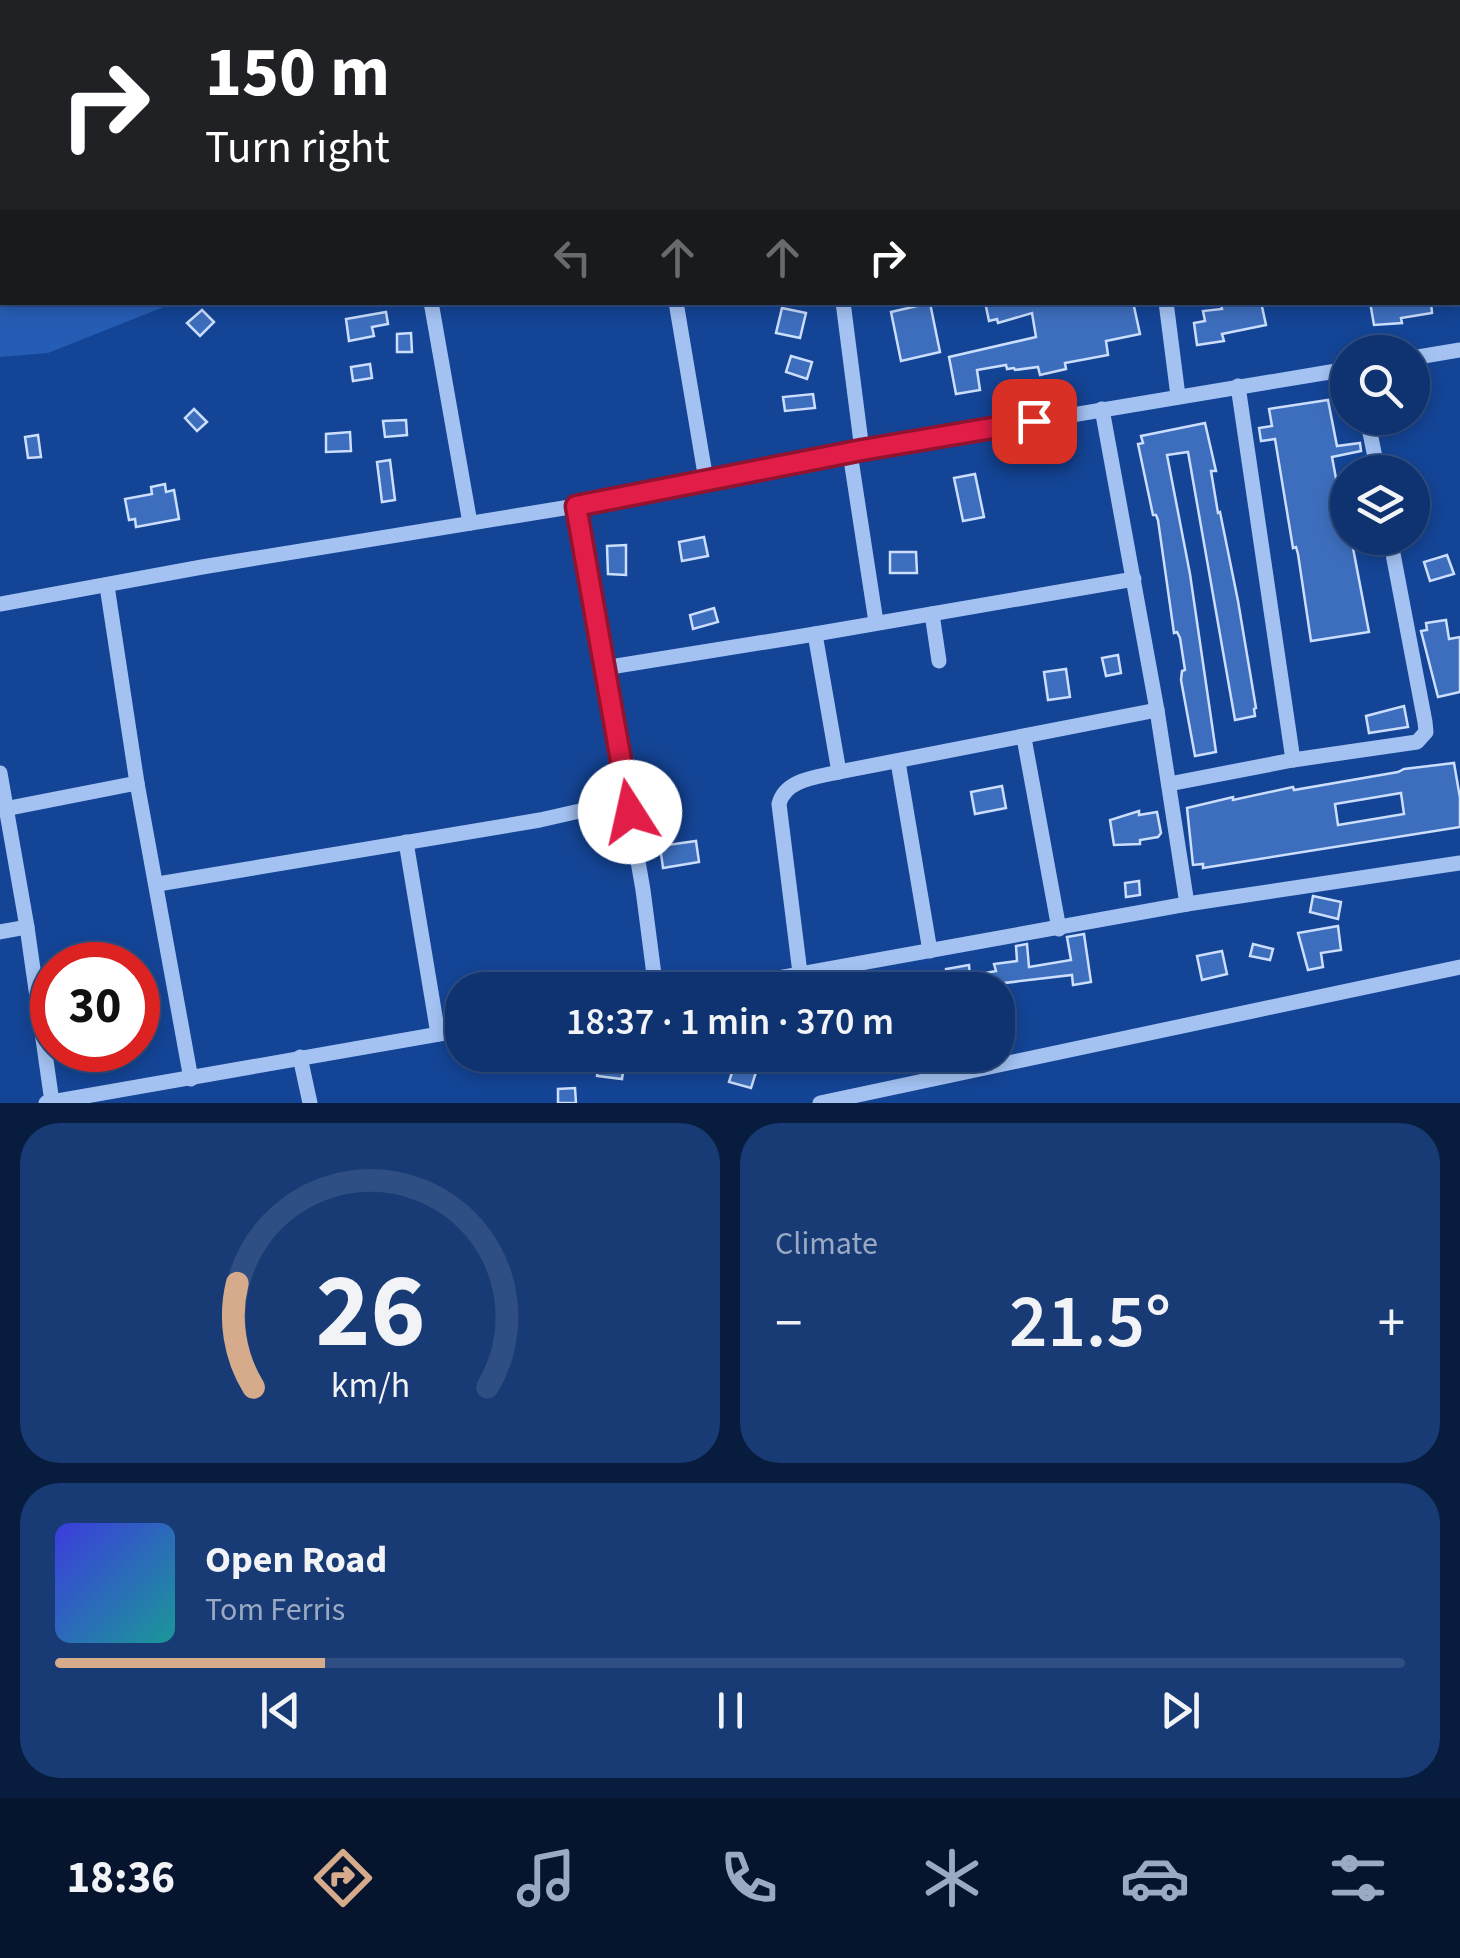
<!DOCTYPE html>
<html lang="en">
<head>
<meta charset="utf-8">
<style>
  :root { --surface:#0f3370; --page:#183b75; --text:#f1f3f6; --muted:#9baac3; --line:#2f4e83; --accent:#d6ab8b }
  body { margin:0; font-family:"Source Sans 3",sans-serif; background:var(--page); color:var(--text); height:100vh; display:flex; flex-direction:column; font-size:38px; white-space:nowrap }
  * { box-sizing:border-box; margin:0 }
  p { font-size:32px; color:var(--muted) }
  .icon { flex:none; width:55px; height:55px; fill:none; stroke:currentColor; stroke-width:2; stroke-linecap:round; stroke-linejoin:round }
  .map { position:relative; height:1103px; overflow:hidden }
  .details { display:flex; flex-direction:column; gap:20px; padding:20px; background:#081c3e; flex:1 }
  .details>* { flex:none }
  .banner { position:absolute; left:0px; top:0px; width:1460px; height:305px; box-shadow:0 5px 15px #0003,0 0 0 2px var(--line); background:#202124; color:#fff; overflow:hidden }
  .controls { position:absolute; left:1330px; top:335px; display:grid; gap:20px }
  .controls a { display:grid; place-items:center; width:100px; height:100px; border-radius:50%; background:var(--surface); box-shadow:0 5px 15px #0003,0 0 0 2px var(--line); font-size:50px }
  .speed { position:absolute; left:30px; top:942px; display:flex; gap:20px; font-size:50px; font-weight:700; text-align:center }
  .speed>* { display:grid; place-content:center; width:130px; height:130px; border-radius:50%; background:var(--surface); box-shadow:0 5px 15px #0003,0 0 0 2px var(--line); line-height:1 }
  .speed .limit { border:15px solid #d22; background:#fff; color:#111 }
  .pin { position:absolute; display:grid; place-items:center; width:85px; height:85px; color:#fff; margin:-42px; border-radius:20px; box-shadow:0 5px 15px #0006 }
  .me { position:absolute; width:110px; margin:-55px; rotate:350deg; stroke-linejoin:round; filter:drop-shadow(0 0 8px #0008) }
  .turn { display:flex; align-items:center; gap:35px; height:210px; padding:0 40px; font-size:45px }
  .turn .icon { width:130px; height:130px; stroke-width:2.5 }
  .turn b { display:block; font-size:70px; line-height:85px }
  .lanes { display:flex; align-items:center; height:95px; padding:0 40px; background:#0003; justify-content:center; gap:50px; direction:ltr }
  .lanes .off { opacity:.35 }
  .big { font-size:75px; font-weight:600; line-height:1.1 }
  .details .tile { flex:1; display:flex; flex-direction:column; justify-content:center; gap:15px; min-width:0; padding:0 35px; border-radius:40px; background:var(--page) }
  .details .dial { align-items:center; gap:0 }
  .dial svg { height:260px; overflow:visible; fill:none; stroke:var(--line); stroke-width:7; stroke-linecap:round; text-anchor:middle }
  .dial text { fill:var(--text); stroke:none }
  .song { display:flex; align-items:center; gap:30px }
  .cover { width:120px; height:120px; border-radius:15px; background:linear-gradient(135deg,hsl(240 70% 55%),hsl(180 70% 35%)) }
  .played { height:10px; border-radius:5px; background:linear-gradient(90deg,var(--accent) 20%,var(--line) 20%) }
  .keys { display:flex; justify-content:space-around; direction:ltr }
  .heat { display:flex; justify-content:space-between; align-items:center; font-size:55px; direction:ltr }
  .details .tiles { flex:1; display:grid; gap:20px; grid-template-columns:1fr 1fr }
  .tile:last-child { grid-column:span 2 }
  .trip { position:absolute; left:445px; top:972px; width:570px; height:100px; border-radius:40px; background:var(--surface); box-shadow:0 5px 15px #0003,0 0 0 2px var(--line); font-weight:600; line-height:100px; text-align:center }
  .tabs { display:flex; height:160px; justify-content:space-around; align-items:center; background:#06142d; color:var(--muted) }
  .tabs .icon { width:70px; height:70px }
  .tabs .current { color:var(--accent) }
  .tabs b { font-size:45px; color:var(--text) }
  .map>svg:first-child { display:block }
  .green { fill:#265db4 }
  .building { fill:#3d6ebd; stroke:#cbdefd; stroke-width:2.5; fill-rule:evenodd }
  .lines { fill:none; stroke-linecap:round; stroke-linejoin:round }
  .minor { stroke:#a3c2f2; stroke-width:15 }
  .route-casing { stroke:#92132f; stroke-width:25 }
  .route { stroke:#e11d48; stroke-width:18 }
</style>
</head>
<body>
<div class="map">
<svg width="1460" height="1103" viewBox="0 0 1460 1103">
  <rect width="100%" height="100%" fill="#144495"/>
  <polygon class="green" points="0,0 242,0 2,2 2,302 174,303 48,353 0,357"/>
  <g class="building">
    <polygon points="985,302 1133,302 1140,334 1106,341 1108,355 1065,363 1066,369 1040,375 1038,367 1015,370 1014,368 1007,369 1006,365 977,370 980,390 956,394 949,357 1036,337 1032,313 998,323 997,319 989,321"/>
    <polygon points="1230,302 1261,302 1266,325 1222,334 1224,341 1197,345 1194,323 1205,321 1203,311 1222,309 1221,304"/>
    <polygon points="1370,302 1431,302 1432,313 1401,318 1402,323 1374,325"/>
    <polygon points="930,303 940,352 901,361 891,312"/>
    <polygon points="782,308 806,313 800,338 776,333"/>
    <polygon points="202,310 214,322 200,336 187,323"/>
    <polygon points="386,312 388,324 372,327 374,336 349,341 346,319"/>
    <polygon points="411,333 412,352 397,352 397,334"/>
    <polygon points="791,356 812,362 807,379 786,372"/>
    <polygon points="370,364 372,378 353,381 351,367"/>
    <polygon points="813,394 815,408 785,411 783,397"/>
    <polygon points="1328,400 1337,446 1360,443 1361,451 1332,457 1338,489 1340,494 1345,493 1348,538 1353,548 1369,632 1311,641 1298,554 1296,547 1293,548 1275,439 1261,441 1259,428 1272,426 1269,409"/>
    <polygon points="194,409 207,422 197,431 185,418"/>
    <polygon points="406,420 407,435 385,437 383,421"/>
    <polygon points="1205,423 1216,471 1211,471 1218,513 1220,512 1238,601 1256,708 1254,709 1255,716 1235,720 1188,452 1167,455 1190,574 1216,752 1195,756 1181,680 1182,671 1185,670 1180,638 1177,632 1174,633 1158,520 1156,515 1153,515 1138,444 1143,443 1141,436"/>
    <polygon points="350,432 351,451 326,452 326,434"/>
    <polygon points="38,435 41,457 28,458 25,437"/>
    <polygon points="390,460 395,500 382,502 377,462"/>
    <polygon points="975,474 984,517 963,521 954,478"/>
    <polygon points="165,484 166,492 174,490 179,519 136,527 135,519 129,520 125,499 152,494 151,487"/>
    <polygon points="704,537 708,556 682,561 679,542"/>
    <polygon points="626,545 626,575 608,574 607,546"/>
    <polygon points="890,552 916,552 917,573 890,573"/>
    <polygon points="1447,555 1454,574 1430,581 1424,562"/>
    <polygon points="714,608 718,622 693,629 690,615"/>
    <polygon points="1446,620 1449,639 1460,637 1460,692 1438,697 1421,631 1427,630 1426,623"/>
    <polygon points="1118,655 1121,673 1106,676 1102,658"/>
    <polygon points="1066,669 1070,697 1048,700 1044,672"/>
    <polygon points="1404,706 1408,727 1369,733 1366,716"/>
    <path d="M1454,763L1460,798V827L1203,868V864L1193,865L1187,808L1233,797V800L1293,787L1294,790L1398,772L1404,769ZM1401,793L1404,814L1338,825L1335,804Z"/>
    <polygon points="1002,786 1006,808 975,814 971,792"/>
    <polygon points="1139,811 1139,815 1157,812 1161,833 1158,837 1140,840 1140,844 1114,845 1110,820"/>
    <polygon points="696,841 699,862 663,868 660,846"/>
    <polygon points="1139,881 1140,895 1126,897 1125,883"/>
    <polygon points="1313,896 1341,902 1338,919 1310,912"/>
    <polygon points="1338,926 1341,950 1321,953 1323,967 1308,970 1298,933"/>
    <polygon points="1084,934 1091,982 1073,985 1072,975 945,990 946,969 969,965 970,976 996,971 994,964 1017,961 1016,946 1027,944 1029,967 1071,960 1067,937"/>
    <polygon points="1253,944 1273,949 1270,960 1250,956"/>
    <polygon points="1222,951 1227,974 1202,980 1197,956"/>
    <polygon points="600,1055 625,1058 622,1079 597,1076"/>
    <polygon points="734,1066 756,1072 751,1088 729,1082"/>
    <polygon points="575,1088 576,1103 558,1103 558,1089"/>
  </g>
  <g class="lines">
    <g class="minor">
      <polyline points="379,0 379,2"/>
      <polyline points="630,0 630,2"/>
      <polyline points="1002,0 1003,2"/>
      <polyline points="1259,0 1259,2"/>
      <polyline points="1415,0 1416,2"/>
      <polyline points="695,2 708,0"/>
      <polyline points="1458,82 1460,81"/>
      <polyline points="1458,265 1460,280"/>
      <polyline points="431,302 470,523"/>
      <polyline points="676,302 706,480"/>
      <polyline points="843,302 862,450"/>
      <polyline points="1166,302 1178,396"/>
      <polyline points="1412,358 1460,350"/>
      <polyline points="1238,386 1293,760"/>
      <polyline points="1102,409 1157,710 1187,904"/>
      <polyline points="1367,418 1378,472"/>
      <polyline points="850,453 876,622"/>
      <polyline points="576,506 643,890 656,990"/>
      <polyline points="107,586 137,783 191,1079"/>
      <polyline points="0,604 202,567 576,506 862,450 1348,369"/>
      <polyline points="932,614 939,661"/>
      <polyline points="604,668 815,634"/>
      <polyline points="1024,738 1059,929"/>
      <polyline points="898,762 930,951"/>
      <polyline points="839,772 815,634 1134,579"/>
      <polyline points="0,773 27,927 52,1102"/>
      <polyline points="1169,784 1293,760 1417,742 1426,732 1425,722 1390,538"/>
      <polyline points="0,810 137,783"/>
      <polyline points="406,842 438,1034"/>
      <polyline points="158,884 540,820 628,800"/>
      <polyline points="0,932 27,927"/>
      <path d="M800,973L779,804C785,779 818,777 839,772L1157,710"/>
      <polyline points="711,990 1187,904 1460,863"/>
      <polyline points="300,1057 310,1103"/>
      <polyline points="46,1103 462,1030"/>
      <polyline points="820,1103 1460,967"/>
    </g>
  </g>
  <g class="lines">
    <defs>
      <polyline id="route" points="630,812 576,506 862,450 1034,421"/>
    </defs>
    <use href="#route" class="route-casing"/>
    <use href="#route" class="route"/>
  </g>
</svg>
<div class="controls">
<a><svg class="icon" aria-label="search" viewBox="0 0 24 24"><circle cx="10" cy="10" r="6"/><path d="M15 15l6 6"/></svg></a>
<a><svg class="icon" aria-label="layers" viewBox="0 0 24 24"><path d="M12 4l9 5-9 5-9-5zM3 14l9 5 9-5"/></svg></a>
</div>
<div class="speed"><div class="limit">30</div></div>
<div class="pin" style="left:1034px;top:421px;background:#d93025"><svg class="icon" aria-label="arrive" viewBox="0 0 24 24"><path d="M6 21V4h12l-3 4 3 4H6"/></svg></div>
<svg class="me" style="left:630px;top:812px" viewBox="-20 -20 40 40"><circle r="19" fill="#fff"/><path d="M0-13L10 11 0 6-10 11z" fill="#e11d48"/></svg>
<div class="trip">18:37 · 1 min · 370 m</div>
<div class="banner">
<div class="turn"><svg class="icon" aria-label="right" viewBox="0 0 24 24"><path d="M7 20v-9h11M14 6l5 5-5 5"/></svg><div><b>150 m</b>Turn right</div></div>
<div class="lanes"><svg class="icon off" aria-label="left" viewBox="0 0 24 24"><path d="M17 20v-9H6M10 6l-5 5 5 5"/></svg><svg class="icon off" aria-label="ahead" viewBox="0 0 24 24"><path d="M12 20V5M6 11l6-6 6 6"/></svg><svg class="icon off" aria-label="ahead" viewBox="0 0 24 24"><path d="M12 20V5M6 11l6-6 6 6"/></svg><svg class="icon" aria-label="right" viewBox="0 0 24 24"><path d="M7 20v-9h11M14 6l5 5-5 5"/></svg></div>
</div>
</div>
<section class="details">
<div class="tiles">
<div class="tile dial"><svg viewBox="0 0 100 80">
<path d="M14 69A42 42 0 1 1 86 69"/>
<path d="M14 69A42 42 0 0 1 9 37" stroke="#d6ab8b"/>
<text x="50" y="56" font-size="32" font-weight="700">26</text>
<text x="50" y="72" font-size="11">km/h</text>
</svg></div>
<div class="tile"><p>Climate</p>
<div class="heat"><a>−</a><b class="big">21.5°</b><a>+</a></div>
</div>
<div class="tile">
<div class="song"><i class="cover"></i><div><b>Open Road</b><p>Tom Ferris</p></div></div>
<div class="played"></div>
<div class="keys"><svg class="icon" aria-label="previous" viewBox="0 0 24 24"><path d="M18 5L8 12l10 7zM5 5v14"/></svg><svg class="icon" aria-label="pause" viewBox="0 0 24 24"><path d="M8 5v14M16 5v14"/></svg><svg class="icon" aria-label="next" viewBox="0 0 24 24"><path d="M6 5l10 7-10 7zM19 5v14"/></svg></div>
</div>
</div>
</section>
<nav class="tabs">
<b>18:36</b>
<svg class="icon current" aria-label="directions" viewBox="0 0 24 24"><path d="M12 3l9 9-9 9-9-9zM9 14v-3h6M13 9l2 2-2 2"/></svg>
<svg class="icon" aria-label="music" viewBox="0 0 24 24"><path d="M9 18V5l10-2v13"/><circle cx="6" cy="18" r="3"/><circle cx="16" cy="16" r="3"/></svg>
<svg class="icon" aria-label="phone" viewBox="0 0 24 24"><path d="M5 4h4l2 5-3 2q2 4 5 5l2-3 5 2v4C11 20 4 13 5 4z"/></svg>
<svg class="icon" aria-label="climate" viewBox="0 0 24 24"><path d="M12 3v18M4 7l16 10M4 17L20 7"/></svg>
<svg class="icon" aria-label="car" viewBox="0 0 24 24"><path d="M5 17H2v-5l4-1 3-4h7l3 4 3 1v5h-3M9 17h6M6 11h13"/><circle cx="7" cy="17" r="2"/><circle cx="17" cy="17" r="2"/></svg>
<svg class="icon" aria-label="filters" viewBox="0 0 24 24"><path d="M4 7h16M4 17h16"/><circle cx="9" cy="7" r="2"/><circle cx="15" cy="17" r="2"/></svg>
</nav>
</body>
</html>
